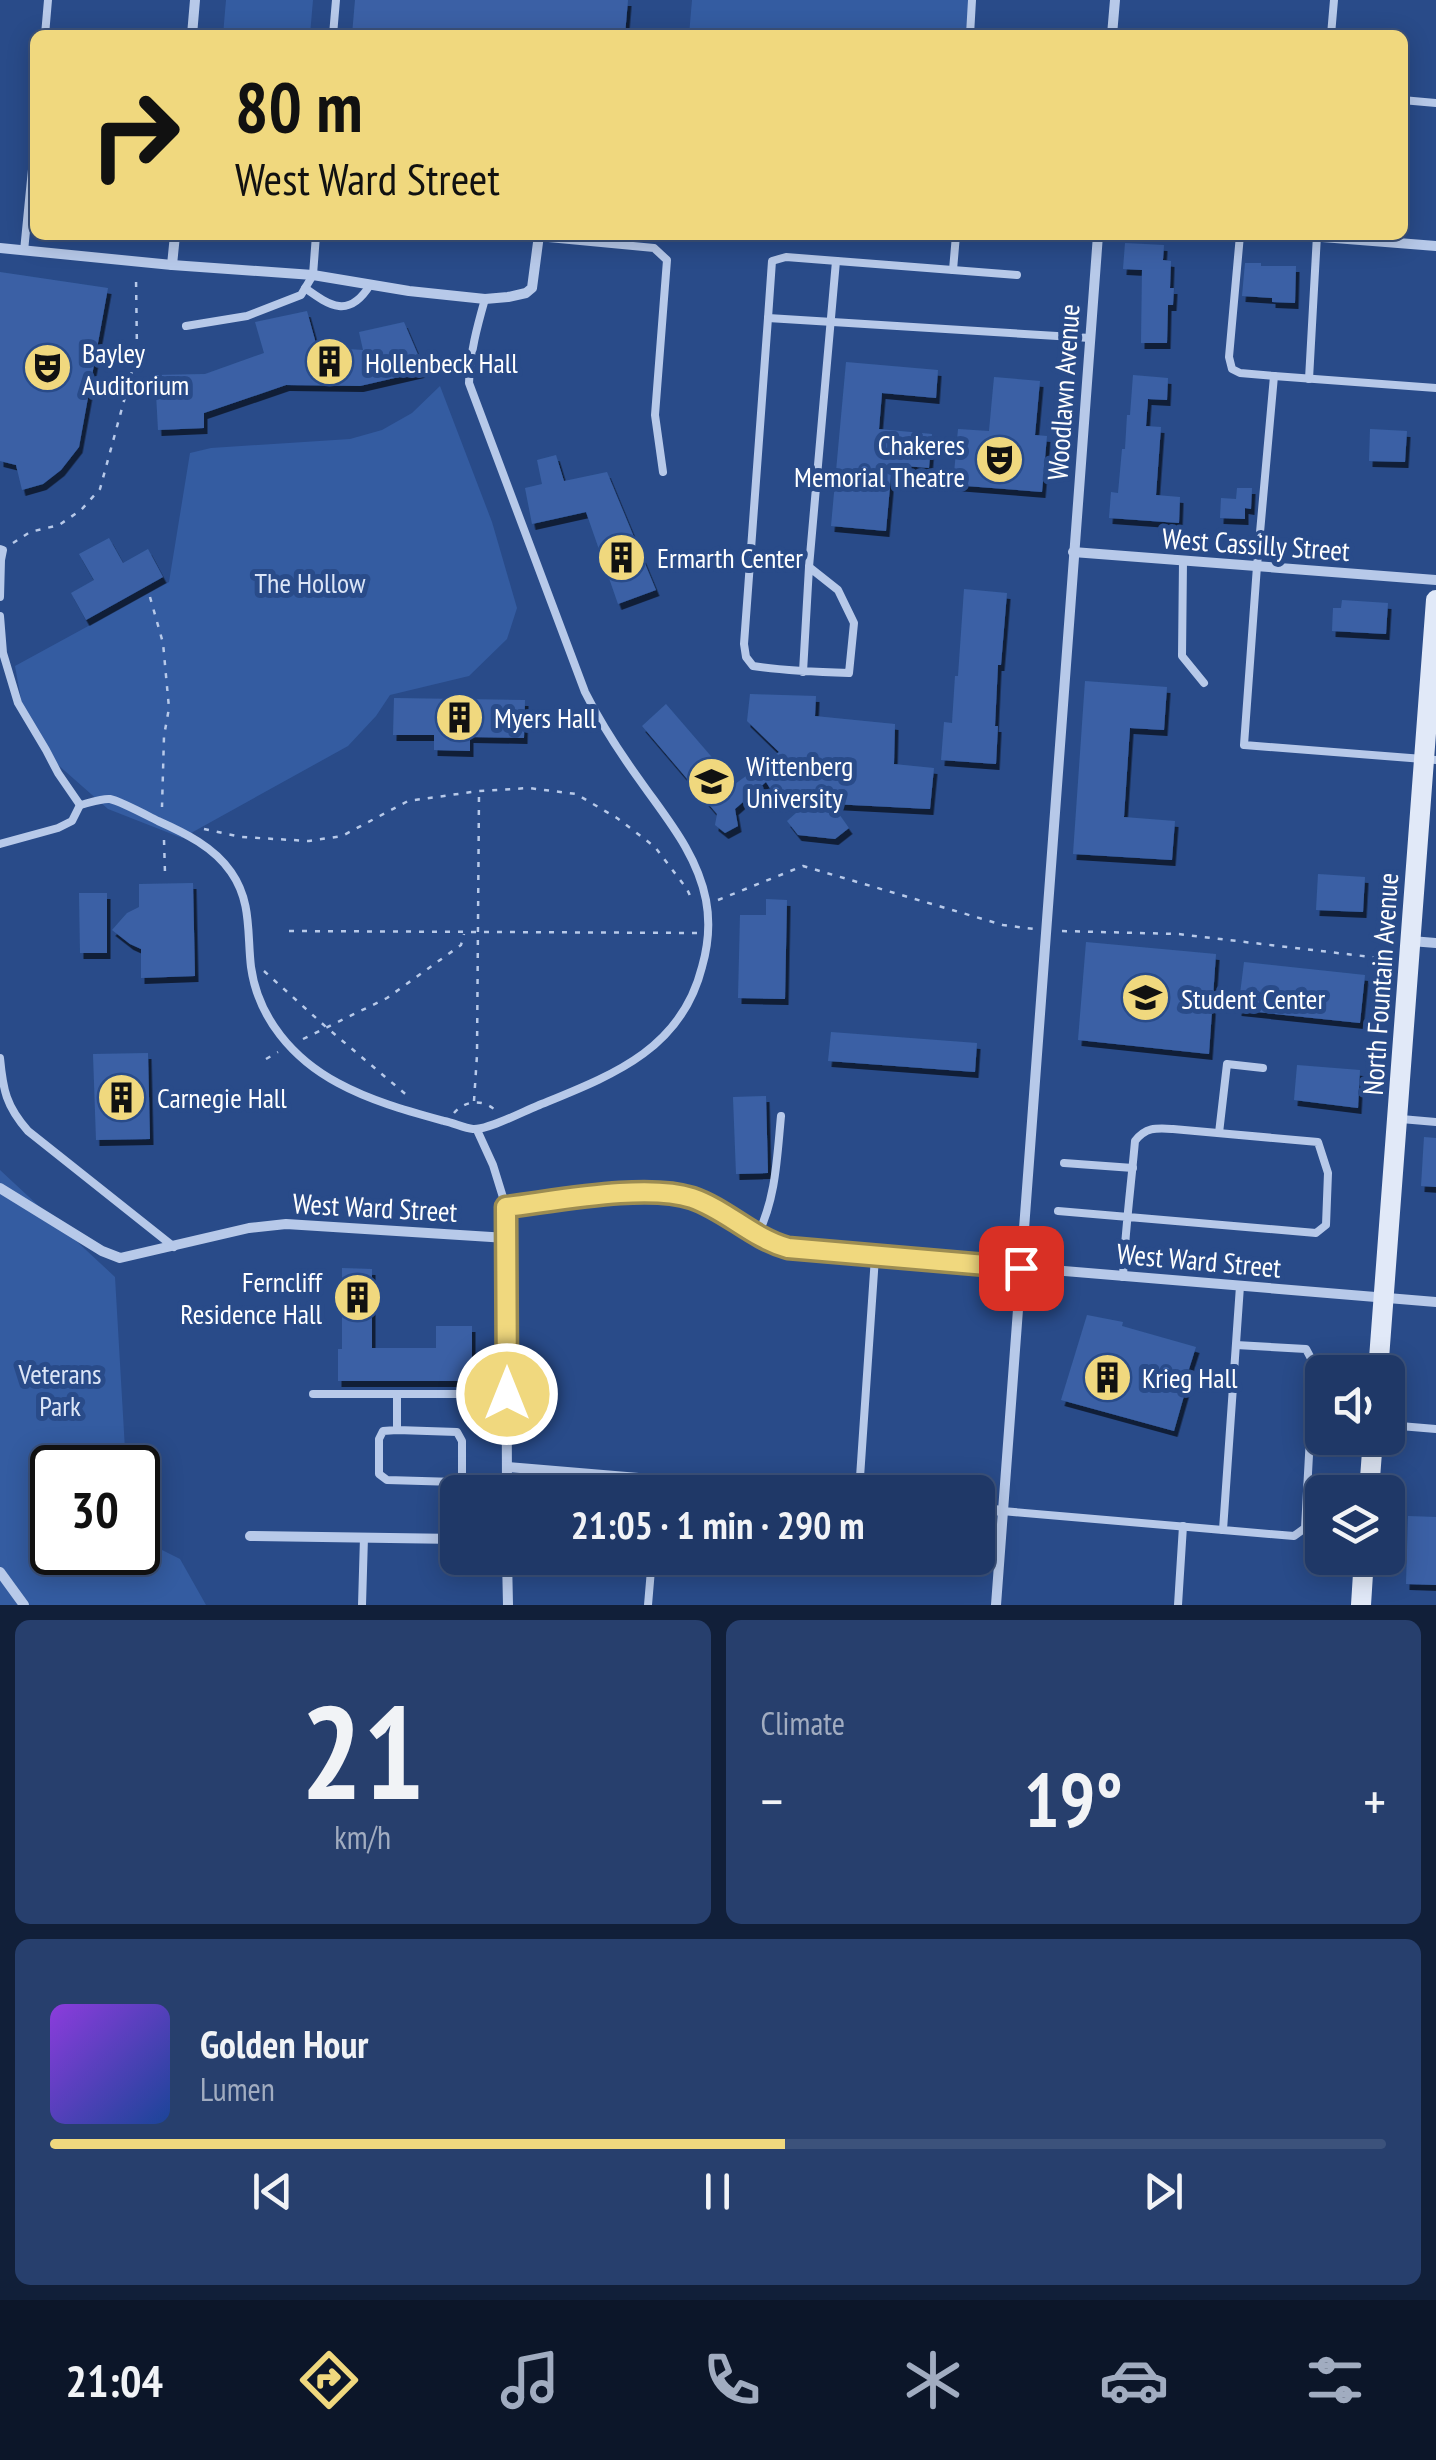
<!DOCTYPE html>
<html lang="en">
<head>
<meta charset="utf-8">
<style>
  :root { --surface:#1f3867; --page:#273f6d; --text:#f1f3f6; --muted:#a1acc0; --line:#3c527b; --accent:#f0d87e }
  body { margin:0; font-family:"PT Sans Narrow",sans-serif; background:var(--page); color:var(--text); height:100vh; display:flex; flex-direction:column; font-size:38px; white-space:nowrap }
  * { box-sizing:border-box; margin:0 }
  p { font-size:32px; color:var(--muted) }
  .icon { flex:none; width:55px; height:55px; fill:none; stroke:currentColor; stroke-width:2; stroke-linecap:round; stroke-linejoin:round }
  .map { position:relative; height:1605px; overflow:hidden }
  .panel { display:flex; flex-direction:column; gap:15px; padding:15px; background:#111f39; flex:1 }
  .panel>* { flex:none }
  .hud { position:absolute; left:30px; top:30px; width:1378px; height:210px; border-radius:15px; box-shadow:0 5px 25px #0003,0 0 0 2px var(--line); background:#f0d87e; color:#111; overflow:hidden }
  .tools { position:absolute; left:1305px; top:1355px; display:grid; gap:20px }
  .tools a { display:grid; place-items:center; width:100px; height:100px; border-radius:15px; background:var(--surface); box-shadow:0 5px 25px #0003,0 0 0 2px var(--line); font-size:50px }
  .speed { position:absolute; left:30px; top:1445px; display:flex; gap:20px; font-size:50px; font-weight:700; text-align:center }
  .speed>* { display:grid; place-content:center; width:130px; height:130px; border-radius:50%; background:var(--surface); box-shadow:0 5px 25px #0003,0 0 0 2px var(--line); line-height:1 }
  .speed .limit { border:5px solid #111; border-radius:15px; background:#fff; color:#111 }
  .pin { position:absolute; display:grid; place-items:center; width:85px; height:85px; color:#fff; margin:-42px; border-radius:20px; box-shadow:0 5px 15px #0006 }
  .me { position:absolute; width:110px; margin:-55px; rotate:0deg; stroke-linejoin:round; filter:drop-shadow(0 0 8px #0008) }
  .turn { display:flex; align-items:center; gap:35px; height:210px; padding:0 40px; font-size:45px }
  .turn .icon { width:130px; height:130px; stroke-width:2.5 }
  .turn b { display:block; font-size:70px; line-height:85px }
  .big { font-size:75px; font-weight:700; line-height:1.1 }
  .panel .tile { flex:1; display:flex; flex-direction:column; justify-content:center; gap:15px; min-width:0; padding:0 35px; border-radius:15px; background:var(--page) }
  .panel .dial { align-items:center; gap:0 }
  .dial b { font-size:130px; line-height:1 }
  .song { display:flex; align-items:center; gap:30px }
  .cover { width:120px; height:120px; border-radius:15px; background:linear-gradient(135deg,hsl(270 70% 55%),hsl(220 70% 35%)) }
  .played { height:10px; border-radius:5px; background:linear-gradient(90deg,var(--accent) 55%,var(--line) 55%) }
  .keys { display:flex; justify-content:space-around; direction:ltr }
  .heat { display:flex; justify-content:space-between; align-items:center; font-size:55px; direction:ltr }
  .panel .tiles { flex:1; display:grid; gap:15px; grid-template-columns:1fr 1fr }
  .tile:last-child { grid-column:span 2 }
  .trip { position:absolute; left:440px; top:1475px; width:555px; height:100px; border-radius:15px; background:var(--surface); box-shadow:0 5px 25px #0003,0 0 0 2px var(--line); font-weight:700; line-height:100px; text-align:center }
  .tabs { display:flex; height:160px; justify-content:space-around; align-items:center; background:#0c1629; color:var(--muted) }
  .tabs .icon { width:70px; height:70px }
  .tabs .current { color:var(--accent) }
  .tabs b { font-size:45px; color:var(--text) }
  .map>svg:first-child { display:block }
  .green { fill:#345ca1 }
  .building { fill:#3a61a5; filter:url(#shadow) }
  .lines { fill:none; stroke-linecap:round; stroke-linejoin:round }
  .path { stroke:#b7c9e9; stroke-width:2.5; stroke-dasharray:5 8; stroke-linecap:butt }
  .lane { stroke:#b7c9e9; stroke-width:8 }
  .street { stroke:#b7c9e9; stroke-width:10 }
  .secondary { stroke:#e1e9f8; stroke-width:20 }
  .route-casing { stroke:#9c8c52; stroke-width:25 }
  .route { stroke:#f0d87e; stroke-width:18 }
  .labels { text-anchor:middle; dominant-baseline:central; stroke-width:10; stroke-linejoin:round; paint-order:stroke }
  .poi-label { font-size:28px; fill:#fff; stroke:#294b89; text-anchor:start }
  .street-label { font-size:28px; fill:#fff; stroke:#294b89 }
  .park-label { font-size:28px; fill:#dbe5f7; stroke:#294b89 }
</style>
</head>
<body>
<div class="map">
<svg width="1436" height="1605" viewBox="0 0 1436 1605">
  <defs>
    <filter id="shadow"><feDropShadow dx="3.5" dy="6" stdDeviation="0" flood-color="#0009"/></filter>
  </defs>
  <rect width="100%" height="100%" fill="#294b89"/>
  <g class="green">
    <polygon points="226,0 313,0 310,35 223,35"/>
    <polygon points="692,0 972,0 970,35 689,35"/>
    <polygon points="440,386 492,522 517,608 507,639 469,676 390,695 376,716 348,746 182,838 108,809 57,764 23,710 15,666 169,582 190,453 211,448 350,439 382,430 412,413"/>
    <polygon points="0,1170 115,1277 126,1467 52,1468 52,1552 138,1552 138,1538 180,1559 206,1605 0,1605"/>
  </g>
  <g class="building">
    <polygon points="355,0 628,0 625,35 352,35"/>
    <polygon points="1125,243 1164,245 1163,260 1171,261 1170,288 1174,288 1173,305 1168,305 1167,343 1141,343 1142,270 1123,269"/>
    <polygon points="1245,263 1261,263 1261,266 1296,266 1295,303 1272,302 1272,298 1242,296"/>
    <polygon points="0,272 108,288 79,447 61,470 43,484 22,490 16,465 0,461"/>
    <polygon points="307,311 317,347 363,350 359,332 404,322 425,371 360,386 286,385 204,413 204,428 158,430 155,375 205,374 264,353 255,322"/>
    <polygon points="846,362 938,370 936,398 882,393 879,429 932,434 929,468 892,465 886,531 831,526"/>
    <polygon points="1133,375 1168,378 1167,400 1148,399 1146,426 1161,427 1156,495 1180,497 1179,523 1109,518 1111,492 1118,493 1122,449 1125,449 1127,415 1130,415"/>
    <polygon points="994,377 1040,381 1035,435 1047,436 1042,492 953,485 958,429 989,431"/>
    <polygon points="1370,429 1407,431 1405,462 1369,461"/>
    <polygon points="556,455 564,481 607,472 656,590 618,604 586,512 532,524 525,488 542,484 537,460"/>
    <polygon points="1237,488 1252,488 1251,509 1245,508 1245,519 1220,518 1221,498 1236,499"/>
    <polygon points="109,538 123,563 148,549 163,577 86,620 71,593 94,580 79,554"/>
    <polygon points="964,589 1007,593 1001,665 998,665 995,726 998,726 996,764 941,760 944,722 952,723 955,676 958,676"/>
    <polygon points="1342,600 1388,603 1386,634 1332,631 1333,608 1341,608"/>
    <polygon points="1085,681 1167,687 1164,730 1130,728 1124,817 1175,821 1172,860 1073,854"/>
    <polygon points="750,694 816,696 815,716 895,724 894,764 934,768 930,809 832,804 849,828 835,839 798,835 787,821 805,805 778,801 766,782 735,809 738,826 725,833 715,825 717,814 642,726 666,704 735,784 779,752 747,721"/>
    <polygon points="394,698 525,700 524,738 470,737 470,751 434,750 434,735 393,735"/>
    <polygon points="1318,874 1365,877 1363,912 1316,910"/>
    <polygon points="193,883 195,976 141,978 141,949 130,944 112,930 127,913 139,907 139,884"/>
    <polygon points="79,893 107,893 107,953 80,953"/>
    <polygon points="766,899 787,900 785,999 738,998 740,915 766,915"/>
    <polygon points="1086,942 1216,954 1209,1054 1078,1040"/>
    <polygon points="1244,962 1365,975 1360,1023 1238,1010"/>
    <polygon points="831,1032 977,1043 975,1072 828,1061"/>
    <polygon points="148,1053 150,1139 96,1140 93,1054"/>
    <polygon points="1297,1065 1360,1070 1358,1108 1294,1100"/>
    <polygon points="766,1096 768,1173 736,1174 733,1097"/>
    <polygon points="1424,1137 1436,1138 1436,1187 1421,1186"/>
    <polygon points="342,1268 372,1269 372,1348 436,1348 436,1326 472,1326 472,1381 338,1381 338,1349 342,1349"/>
    <polygon points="1087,1315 1123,1322 1122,1326 1196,1347 1183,1388 1186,1389 1174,1431 1061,1400"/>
    <polygon points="1408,1516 1436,1517 1436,1585 1406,1584"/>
  </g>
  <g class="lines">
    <g class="path">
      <polyline points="13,543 30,532 59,525 81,510 100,489 137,353 136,277"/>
      <polyline points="150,597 163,643 169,708 164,736 162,807"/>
      <polyline points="204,829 241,837 309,841 342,836 408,801 479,791 529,788 576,794 617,818 655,847 687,889 691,898"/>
      <polyline points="164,840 165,873"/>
      <polyline points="718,900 803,866 1003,925 1034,929"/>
      <polyline points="289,931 697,933"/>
      <polyline points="1062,931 1178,934 1388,959"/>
      <polyline points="264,971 326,1027 409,1097"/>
      <polyline points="303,1039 387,998 461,945 464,934"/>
      <polyline points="266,1059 278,1052"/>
      <polyline points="474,1101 477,1055 479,793"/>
      <path d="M454,1113C465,1100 483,1099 495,1110"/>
    </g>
    <g class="lane">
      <polyline points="45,35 48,0"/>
      <polyline points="333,35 336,0"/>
      <polyline points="970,35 972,0"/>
      <polyline points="1331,35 1334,0"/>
      <polyline points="1402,100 1436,103"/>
      <polyline points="1240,235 1229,357 1232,369 1240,373 1274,376 1436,388"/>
      <polyline points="538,237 654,248 667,260 655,415 663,472"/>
      <polyline points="24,251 35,139"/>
      <polyline points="953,270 956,235"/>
      <path d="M305,288C330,306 349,319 370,285"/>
      <polyline points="768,318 772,261 786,257 1017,275"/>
      <polyline points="186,326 247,316 301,295 313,275 316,235"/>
      <polyline points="1274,376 1257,566 1244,745 1436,760"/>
      <polyline points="1309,379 1317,235"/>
      <polyline points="0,549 3,550 1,560 0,597"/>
      <polyline points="1183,561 1182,656 1204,683"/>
      <polyline points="809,567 836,261"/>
      <path d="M0,616L3,653L18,703L46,750L58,773L80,805C89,803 102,798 110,799C120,801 148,816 158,821C185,833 214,847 231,872C252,902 247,933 251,967C258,1018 293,1059 338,1083C371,1101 408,1111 444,1121C454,1123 464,1128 473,1129C488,1130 522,1112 537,1106C610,1076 681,1051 702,967C708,946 710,921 706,900C697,854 667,819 641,782C620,753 601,724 585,692L469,383C470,353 477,327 485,299"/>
      <path d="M803,672L809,567L838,590L854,623L849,673C816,672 785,671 753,666L746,657L744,644L768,318L1090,338"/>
      <polyline points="0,844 58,828 72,821 80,805"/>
      <path d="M0,1058C3,1090 6,1106 28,1131L174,1247"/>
      <polyline points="1401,1119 1436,1122"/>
      <polyline points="477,1130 493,1165 506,1207"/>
      <polyline points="1219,1133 1227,1064 1263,1068"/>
      <polyline points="1064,1163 1133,1168"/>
      <path d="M1058,1211L1316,1233L1326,1225L1328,1173L1318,1142L1173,1129C1156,1128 1146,1127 1135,1141C1131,1186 1125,1231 1123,1277"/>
      <path d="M757,1236C776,1199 777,1157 781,1116"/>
      <polyline points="1236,1345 1306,1349 1314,1364 1305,1528 1294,1536 1223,1530 1240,1286"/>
      <polyline points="313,1394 507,1394"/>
      <polyline points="397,1394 397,1430 383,1431 379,1439 379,1474 387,1480 456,1482 462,1477 462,1441 457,1432 397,1430"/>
      <polyline points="1388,1425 1436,1429"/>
      <polyline points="657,1492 659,1480"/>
      <polyline points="859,1492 875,1257"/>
      <polyline points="1002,1511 1223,1530"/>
      <polyline points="362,1605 364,1537"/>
      <polyline points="648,1605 652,1558"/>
      <polyline points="1178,1605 1183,1526"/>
    </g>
    <g class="street">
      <polyline points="192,35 195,0"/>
      <polyline points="1112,35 1115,0"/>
      <polyline points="1297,235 1436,246"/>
      <polyline points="0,248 172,265 313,275 409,291 485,299 508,297 526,293 532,288 539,235"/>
      <polyline points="172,265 175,235"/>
      <polyline points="1073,552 1436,580"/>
      <polyline points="1411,941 1436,943"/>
      <polyline points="0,1188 102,1251 120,1258 249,1228 286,1224 507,1238"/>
      <polyline points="507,1467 804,1492"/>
      <path d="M507,1492L506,1207C556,1201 646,1183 692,1198C727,1210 752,1238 788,1248L1436,1302"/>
      <polyline points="978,1508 1002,1511"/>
      <polyline points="250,1536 458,1539"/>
      <polyline points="507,1558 508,1605"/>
      <polyline points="0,1572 24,1605"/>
      <polyline points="996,1605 1098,235"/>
    </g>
    <g class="secondary">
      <polyline points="1378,1372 1436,600"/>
      <polyline points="1369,1492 1373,1438"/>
      <polyline points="1361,1605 1364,1558"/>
    </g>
  </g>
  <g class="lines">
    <defs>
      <path id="route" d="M507,1394L506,1207C556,1201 646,1183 692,1198C727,1210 752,1238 788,1248L1021,1268"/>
    </defs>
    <use href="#route" class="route-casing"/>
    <use href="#route" class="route"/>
  </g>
  <defs>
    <symbol id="building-disc" viewBox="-11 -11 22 22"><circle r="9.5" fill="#f0d87e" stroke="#294b89"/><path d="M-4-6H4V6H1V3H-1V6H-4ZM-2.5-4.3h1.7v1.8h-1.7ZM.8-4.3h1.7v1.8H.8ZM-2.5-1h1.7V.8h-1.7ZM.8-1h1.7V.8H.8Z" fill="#111"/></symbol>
    <symbol id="theatre-disc" viewBox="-11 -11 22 22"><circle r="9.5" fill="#f0d87e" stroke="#294b89"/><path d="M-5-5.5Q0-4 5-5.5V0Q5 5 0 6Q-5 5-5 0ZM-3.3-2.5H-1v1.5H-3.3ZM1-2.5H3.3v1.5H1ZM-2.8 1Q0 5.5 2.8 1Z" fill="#111"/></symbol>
    <symbol id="university-disc" viewBox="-11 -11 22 22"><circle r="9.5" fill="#f0d87e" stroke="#294b89"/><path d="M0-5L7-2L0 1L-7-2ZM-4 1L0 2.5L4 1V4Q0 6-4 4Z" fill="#111"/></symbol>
  </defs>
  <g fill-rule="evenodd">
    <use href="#building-disc" x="302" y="334" width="55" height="55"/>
    <use href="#theatre-disc" x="20" y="340" width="55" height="55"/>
    <use href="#theatre-disc" x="972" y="432" width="55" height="55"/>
    <use href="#building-disc" x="594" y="530" width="55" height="55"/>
    <use href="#building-disc" x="432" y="690" width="55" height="55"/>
    <use href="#university-disc" x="684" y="754" width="55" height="55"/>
    <use href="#university-disc" x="1118" y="970" width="55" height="55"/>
    <use href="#building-disc" x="94" y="1070" width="55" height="55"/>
    <use href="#building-disc" x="330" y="1270" width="55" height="55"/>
    <use href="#building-disc" x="1080" y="1350" width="55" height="55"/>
  </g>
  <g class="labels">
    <g class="poi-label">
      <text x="82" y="352">Bayley<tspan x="82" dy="32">Auditorium</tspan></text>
      <text x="365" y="362">Hollenbeck Hall</text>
      <text x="965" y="444" text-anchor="end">Chakeres<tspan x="965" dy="32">Memorial Theatre</tspan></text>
      <text x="657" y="557">Ermarth Center</text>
      <text x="494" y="717">Myers Hall</text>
      <text x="746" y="765">Wittenberg<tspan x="746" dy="32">University</tspan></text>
      <text x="1181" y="998">Student Center</text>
      <text x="157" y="1097">Carnegie Hall</text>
      <text x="322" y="1281" text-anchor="end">Ferncliff<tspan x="322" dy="32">Residence Hall</tspan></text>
      <text x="1142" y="1377">Krieg Hall</text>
    </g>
    <g class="street-label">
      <text transform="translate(1063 392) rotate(-86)">Woodlawn Avenue</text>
      <text transform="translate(1256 544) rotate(4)">West Cassilly Street</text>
      <text transform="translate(1380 984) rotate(-86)">North Fountain Avenue</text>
      <text transform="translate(375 1207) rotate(3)">West Ward Street</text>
      <text transform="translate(1199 1260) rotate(5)">West Ward Street</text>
    </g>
    <g class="park-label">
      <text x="310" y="582">The Hollow</text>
      <text x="60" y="1373">Veterans<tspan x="60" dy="32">Park</tspan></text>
    </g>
  </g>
</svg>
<div class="tools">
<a><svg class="icon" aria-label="sound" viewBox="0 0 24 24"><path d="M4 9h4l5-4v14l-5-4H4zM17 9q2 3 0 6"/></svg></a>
<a><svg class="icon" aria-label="layers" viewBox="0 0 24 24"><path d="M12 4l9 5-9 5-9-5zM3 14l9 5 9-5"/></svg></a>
</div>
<div class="speed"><div class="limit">30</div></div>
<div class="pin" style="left:1021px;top:1268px;background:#d93025"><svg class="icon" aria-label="arrive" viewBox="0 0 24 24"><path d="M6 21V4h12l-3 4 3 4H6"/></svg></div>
<svg class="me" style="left:507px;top:1394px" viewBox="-20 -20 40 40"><circle r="17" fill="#f0d87e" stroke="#fff" stroke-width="3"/><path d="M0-11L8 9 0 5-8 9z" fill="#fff"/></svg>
<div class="trip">21:05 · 1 min · 290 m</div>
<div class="hud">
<div class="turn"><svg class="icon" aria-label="right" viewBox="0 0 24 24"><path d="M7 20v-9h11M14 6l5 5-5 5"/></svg><div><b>80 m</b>West Ward Street</div></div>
</div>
</div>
<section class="panel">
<div class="tiles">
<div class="tile dial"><b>21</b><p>km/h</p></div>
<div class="tile"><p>Climate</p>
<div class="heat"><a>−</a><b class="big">19°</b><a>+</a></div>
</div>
<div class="tile">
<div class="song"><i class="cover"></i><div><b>Golden Hour</b><p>Lumen</p></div></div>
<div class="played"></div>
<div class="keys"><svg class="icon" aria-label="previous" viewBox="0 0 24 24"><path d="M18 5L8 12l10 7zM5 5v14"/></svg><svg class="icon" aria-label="pause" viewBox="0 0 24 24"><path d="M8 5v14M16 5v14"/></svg><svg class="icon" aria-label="next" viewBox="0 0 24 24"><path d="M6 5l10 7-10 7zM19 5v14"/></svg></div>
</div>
</div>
</section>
<nav class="tabs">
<b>21:04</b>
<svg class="icon current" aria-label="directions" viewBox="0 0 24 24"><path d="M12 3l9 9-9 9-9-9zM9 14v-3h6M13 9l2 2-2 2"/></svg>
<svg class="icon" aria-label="music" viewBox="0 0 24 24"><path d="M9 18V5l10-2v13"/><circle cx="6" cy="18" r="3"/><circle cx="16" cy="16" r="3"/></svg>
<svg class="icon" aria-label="phone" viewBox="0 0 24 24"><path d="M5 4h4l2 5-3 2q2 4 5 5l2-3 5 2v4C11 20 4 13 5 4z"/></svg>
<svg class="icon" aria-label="climate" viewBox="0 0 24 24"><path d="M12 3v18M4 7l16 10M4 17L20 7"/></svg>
<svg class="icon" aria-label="car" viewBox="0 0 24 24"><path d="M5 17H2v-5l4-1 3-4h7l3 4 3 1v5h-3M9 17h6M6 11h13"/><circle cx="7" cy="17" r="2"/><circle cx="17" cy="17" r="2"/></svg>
<svg class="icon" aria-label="filters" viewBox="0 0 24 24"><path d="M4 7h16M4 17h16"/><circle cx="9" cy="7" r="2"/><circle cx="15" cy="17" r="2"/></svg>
</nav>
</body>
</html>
